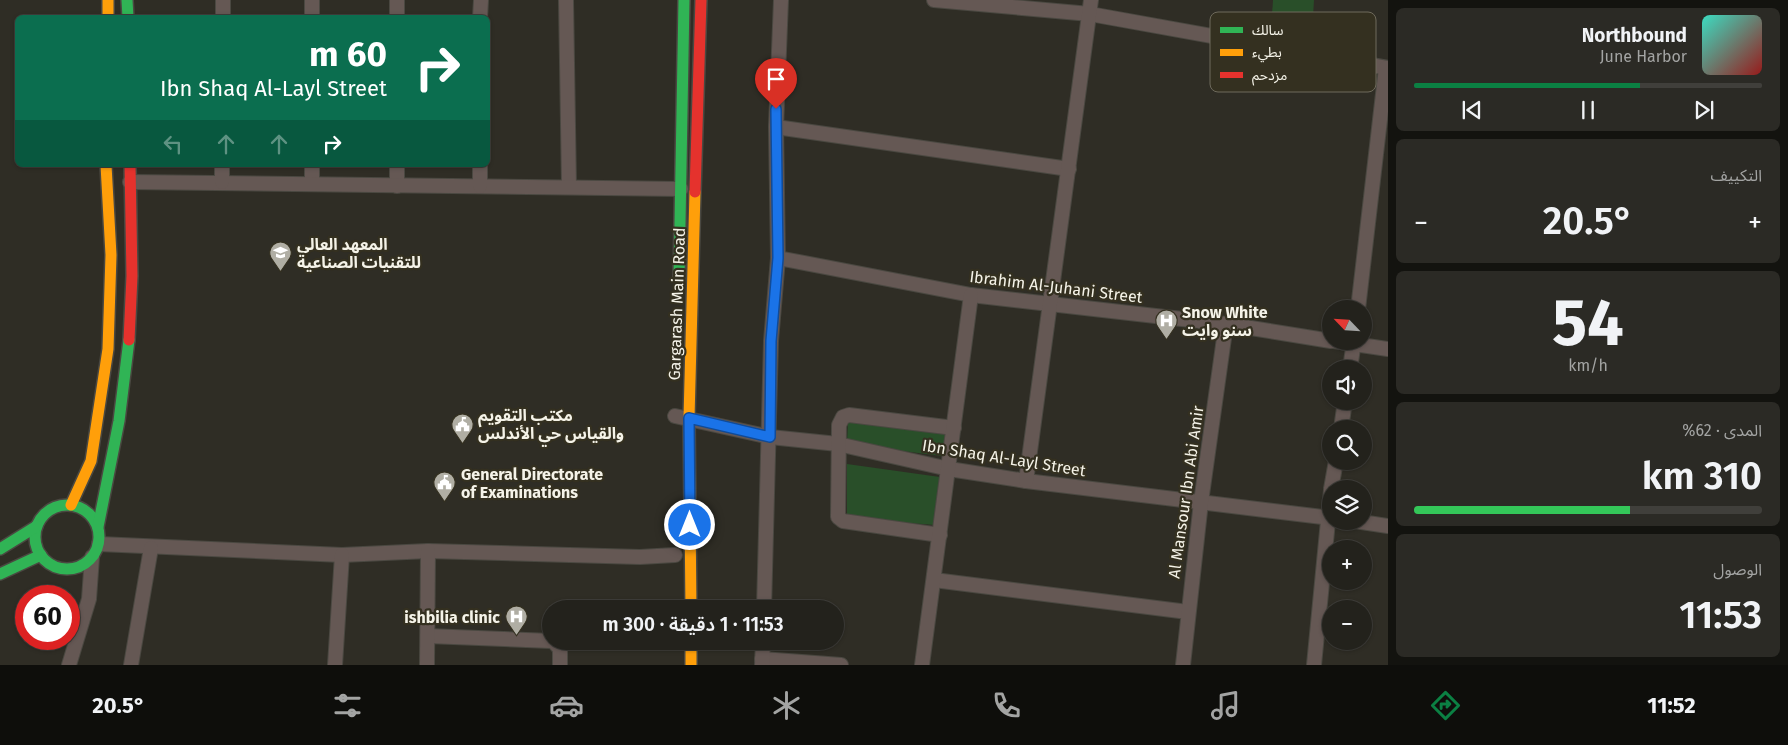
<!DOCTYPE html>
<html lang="ar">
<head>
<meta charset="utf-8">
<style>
  :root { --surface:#23221c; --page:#2b2a25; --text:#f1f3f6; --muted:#a3a4a3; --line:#403f3b; --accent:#0b8043 }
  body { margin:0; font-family:"Fira Sans","Noto Sans Arabic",sans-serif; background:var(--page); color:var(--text); direction:rtl; height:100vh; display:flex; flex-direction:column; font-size:19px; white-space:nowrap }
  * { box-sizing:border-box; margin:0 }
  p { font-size:16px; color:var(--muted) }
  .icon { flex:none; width:28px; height:28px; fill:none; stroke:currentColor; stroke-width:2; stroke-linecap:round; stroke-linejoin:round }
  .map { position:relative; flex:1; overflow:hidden; direction:ltr }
  .drawer { display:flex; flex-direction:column; gap:8px; padding:8px; background:#13130f; width:400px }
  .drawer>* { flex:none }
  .guide { position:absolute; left:15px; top:15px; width:475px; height:152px; border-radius:8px; box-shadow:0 1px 4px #0004,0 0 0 1px var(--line); direction:rtl; background:#0b6e4f; color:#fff; overflow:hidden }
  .needle { width:32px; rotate:295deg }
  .buttons { position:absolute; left:1322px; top:300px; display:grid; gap:10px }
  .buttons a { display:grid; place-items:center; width:50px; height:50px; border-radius:50%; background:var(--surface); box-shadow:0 1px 4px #0004,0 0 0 1px var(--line); font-size:25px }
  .speed { position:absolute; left:15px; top:585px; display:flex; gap:10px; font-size:25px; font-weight:700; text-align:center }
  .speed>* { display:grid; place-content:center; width:65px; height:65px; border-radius:50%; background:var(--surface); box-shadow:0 1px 4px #0004,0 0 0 1px var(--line); line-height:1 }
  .speed .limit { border:8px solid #d22; background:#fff; color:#111 }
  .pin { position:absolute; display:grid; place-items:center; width:42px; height:42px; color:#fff; margin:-51px -21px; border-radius:50% 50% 50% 0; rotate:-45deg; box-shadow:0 0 5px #0007 }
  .pin .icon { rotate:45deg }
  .me { position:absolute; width:55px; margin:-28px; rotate:0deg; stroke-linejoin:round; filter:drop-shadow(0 0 4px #0008) }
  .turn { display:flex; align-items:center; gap:18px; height:105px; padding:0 20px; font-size:22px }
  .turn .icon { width:65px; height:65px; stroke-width:2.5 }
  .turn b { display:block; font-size:35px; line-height:42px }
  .lanes { display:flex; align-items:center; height:48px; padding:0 20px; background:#0003; justify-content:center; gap:25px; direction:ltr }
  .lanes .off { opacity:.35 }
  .big { font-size:38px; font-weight:600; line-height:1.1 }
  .drawer .card { flex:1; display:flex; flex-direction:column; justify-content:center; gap:8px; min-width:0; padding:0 18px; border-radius:8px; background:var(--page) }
  .drawer .dial { align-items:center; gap:0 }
  .dial b { font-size:65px; line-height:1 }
  .song { display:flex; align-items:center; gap:15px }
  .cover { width:60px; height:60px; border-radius:8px; background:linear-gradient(135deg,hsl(170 70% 55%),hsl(0 70% 35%)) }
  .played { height:5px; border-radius:2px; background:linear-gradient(90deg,var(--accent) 65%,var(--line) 65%) }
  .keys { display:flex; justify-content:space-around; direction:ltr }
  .heat { display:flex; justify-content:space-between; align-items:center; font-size:28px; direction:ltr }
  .charge { height:8px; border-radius:4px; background:linear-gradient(90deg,#34c759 62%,var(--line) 0) }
  .trip { position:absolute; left:542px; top:600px; width:302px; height:50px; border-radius:25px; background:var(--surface); box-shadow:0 1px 4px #0004,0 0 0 1px var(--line); font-weight:600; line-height:50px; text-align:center; direction:rtl }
  .tab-bar { display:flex; height:80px; justify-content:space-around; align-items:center; background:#0e0e0b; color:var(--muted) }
  .tab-bar .icon { width:35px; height:35px }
  .tab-bar .on { color:var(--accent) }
  .tab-bar b { font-size:22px; color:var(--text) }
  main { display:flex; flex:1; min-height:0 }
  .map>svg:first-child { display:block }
  .green { fill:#294f29 }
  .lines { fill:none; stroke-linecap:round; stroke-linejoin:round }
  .street-casing { stroke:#4a4841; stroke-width:16 }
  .fast-casing { stroke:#4a4841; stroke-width:14 }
  .slow-casing { stroke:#4a4841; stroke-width:14 }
  .jam-casing { stroke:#4a4841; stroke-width:14 }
  .street { stroke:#655854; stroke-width:14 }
  .fast { stroke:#30b455; stroke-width:11 }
  .slow { stroke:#ff9f0a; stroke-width:11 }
  .jam { stroke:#e5322d; stroke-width:11 }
  .route-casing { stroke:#114b97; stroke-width:12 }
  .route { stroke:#1a73e8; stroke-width:9 }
  .labels { text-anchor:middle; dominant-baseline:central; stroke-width:4.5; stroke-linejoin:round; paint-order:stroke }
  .poi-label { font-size:16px; font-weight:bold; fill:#f5f3e8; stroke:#343020; text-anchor:start }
  .street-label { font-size:16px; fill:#f5f3e8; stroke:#343020 }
  .key { fill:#343020; stroke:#6e6a5c; stroke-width:1 }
  .key-label { font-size:14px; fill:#f5f3e8 }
</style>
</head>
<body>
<main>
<section class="drawer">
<div class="card">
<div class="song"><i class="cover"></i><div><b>Northbound</b><p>June Harbor</p></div></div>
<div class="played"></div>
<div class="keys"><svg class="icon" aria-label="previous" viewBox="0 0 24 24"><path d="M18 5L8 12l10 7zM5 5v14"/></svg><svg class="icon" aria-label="pause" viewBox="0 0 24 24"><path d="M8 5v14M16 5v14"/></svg><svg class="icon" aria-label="next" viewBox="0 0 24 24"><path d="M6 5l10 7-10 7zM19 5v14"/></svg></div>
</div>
<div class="card"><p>التكييف</p>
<div class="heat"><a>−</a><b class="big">20.5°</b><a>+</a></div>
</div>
<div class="card dial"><b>54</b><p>km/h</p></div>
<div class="card"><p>المدى · 62%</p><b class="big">310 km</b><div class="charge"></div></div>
<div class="card"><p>الوصول</p><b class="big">11:53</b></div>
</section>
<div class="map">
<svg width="1388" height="665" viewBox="0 0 1388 665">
  <rect width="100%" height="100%" fill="#2f2d25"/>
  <g class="green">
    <polygon points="1273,0 1314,0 1313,17 1272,15"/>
    <polygon points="848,422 946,433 942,456 847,444"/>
    <polygon points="847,464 947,478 935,525 847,518"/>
  </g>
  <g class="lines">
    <defs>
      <g id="street">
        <polyline points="312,0 312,18"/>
        <polyline points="397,0 397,18"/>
        <polyline points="566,0 569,187"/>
        <polyline points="934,0 1090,14 1388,68"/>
        <polyline points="223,18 223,0"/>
        <polyline points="480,18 481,0"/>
        <polyline points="776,127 1069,169"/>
        <polyline points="312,165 312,183"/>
        <polyline points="397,165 397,186"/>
        <polyline points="130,182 681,189"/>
        <polyline points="222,182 222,165"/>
        <polyline points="480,186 480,165"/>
        <polyline points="778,258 971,295 1226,324 1331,341"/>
        <polyline points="1358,309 1386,68"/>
        <polyline points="1334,341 1388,349"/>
        <polyline points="1350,369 1354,341"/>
        <polyline points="675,416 770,437 838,444 949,469 1026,481 1331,518"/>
        <polyline points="1341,429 1345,401"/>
        <polyline points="1026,481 1091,0"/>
        <polyline points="1331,489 1336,461"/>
        <polyline points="1355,521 1388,526"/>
        <polyline points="940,535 843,521 838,517 839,425 843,417 849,415 954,428"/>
        <polyline points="99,544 342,555 428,551 640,557 675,555"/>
        <polyline points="934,580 1188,612"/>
        <polyline points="764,609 771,341 778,258 776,127 781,0"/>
        <polyline points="428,636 551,641"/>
        <polyline points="553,641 560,649 560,665"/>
        <polyline points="762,659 841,665"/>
        <polyline points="69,665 89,599 92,557"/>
        <polyline points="131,665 151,548"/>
        <polyline points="335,665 342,555"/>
        <polyline points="427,665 428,551"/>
        <polyline points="762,665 763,641"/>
        <polyline points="922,665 971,295"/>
        <polyline points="1183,665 1201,502 1226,324"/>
        <polyline points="1314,665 1331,490"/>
      </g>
      <g id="fast">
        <polyline points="127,0 128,18"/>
        <polyline points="679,279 684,0"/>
        <circle cx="67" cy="537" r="32"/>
        <polyline points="98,527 119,421 129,340"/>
        <polyline points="0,549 37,526"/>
        <polyline points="0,574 41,555"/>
      </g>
      <g id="slow">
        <polyline points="108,0 108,18"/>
        <polyline points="71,505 91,461 108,349 111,255 106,165"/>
        <polyline points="691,609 689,418 695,192"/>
        <polyline points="691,641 691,665"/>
      </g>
      <g id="jam">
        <polyline points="695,192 701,0"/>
        <polyline points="129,340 132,276 130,165"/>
      </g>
    </defs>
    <use href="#street" class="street-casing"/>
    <use href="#fast" class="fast-casing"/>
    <use href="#slow" class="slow-casing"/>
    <use href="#jam" class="jam-casing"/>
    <use href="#street" class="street"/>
    <use href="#fast" class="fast"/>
    <use href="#slow" class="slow"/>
    <use href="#jam" class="jam"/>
  </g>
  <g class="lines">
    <defs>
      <polyline id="route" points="690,525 689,418 770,437 771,341 778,258 776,109"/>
    </defs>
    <use href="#route" class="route-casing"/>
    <use href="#route" class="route"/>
  </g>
  <defs>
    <symbol id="university-pin" viewBox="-11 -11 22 30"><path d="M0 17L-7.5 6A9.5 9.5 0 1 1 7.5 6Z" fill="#b0aea4" stroke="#343020"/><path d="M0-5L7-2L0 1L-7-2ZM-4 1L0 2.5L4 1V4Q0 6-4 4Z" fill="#fff"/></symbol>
    <symbol id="hospital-pin" viewBox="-11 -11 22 30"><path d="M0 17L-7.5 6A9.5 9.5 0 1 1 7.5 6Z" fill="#b0aea4" stroke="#343020"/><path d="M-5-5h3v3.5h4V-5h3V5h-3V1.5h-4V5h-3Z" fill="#fff"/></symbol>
    <symbol id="civic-pin" viewBox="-11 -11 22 30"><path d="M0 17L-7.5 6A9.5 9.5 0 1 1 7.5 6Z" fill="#b0aea4" stroke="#343020"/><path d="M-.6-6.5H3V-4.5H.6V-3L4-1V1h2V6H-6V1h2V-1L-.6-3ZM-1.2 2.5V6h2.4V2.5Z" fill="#fff"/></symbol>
  </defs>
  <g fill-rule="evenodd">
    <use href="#university-pin" x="268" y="240" width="25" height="34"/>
    <use href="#hospital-pin" x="1154" y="308" width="25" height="34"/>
    <use href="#civic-pin" x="450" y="412" width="25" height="34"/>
    <use href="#civic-pin" x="432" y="470" width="25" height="34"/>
    <use href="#hospital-pin" x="504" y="604" width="25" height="34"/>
  </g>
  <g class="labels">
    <g class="poi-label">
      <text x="297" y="244">المعهد العالي<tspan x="297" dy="18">للتقنيات الصناعية</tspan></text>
      <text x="1182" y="312">Snow White<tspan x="1182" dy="18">سنو وايت</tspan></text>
      <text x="478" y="415">مكتب التقويم<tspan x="478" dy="18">والقياس حي الأندلس</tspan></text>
      <text x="461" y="474">General Directorate<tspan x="461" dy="18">of Examinations</tspan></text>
      <text x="500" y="617" text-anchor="end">ishbilia clinic</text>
    </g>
    <g class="street-label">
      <text transform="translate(1056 287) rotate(7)">Ibrahim Al-Juhani Street</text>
      <text transform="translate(677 304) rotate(-88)">Gargarash Main Road</text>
      <text transform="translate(1004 458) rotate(9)">Ibn Shaq Al-Layl Street</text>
      <text transform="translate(1186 492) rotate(-82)">Al Mansour Ibn Abi Amir</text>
    </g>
  </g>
  <rect x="1210" y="12" width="166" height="80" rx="8" class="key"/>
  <rect x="1220" y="27" width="23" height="6" fill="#30b455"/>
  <rect x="1220" y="49" width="23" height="7" fill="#ff9f0a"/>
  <rect x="1220" y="72" width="23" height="6" fill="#e5322d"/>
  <g class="key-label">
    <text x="1252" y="35">سالك</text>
    <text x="1252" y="57">بطيء</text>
    <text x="1252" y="80">مزدحم</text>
  </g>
</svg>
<div class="buttons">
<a><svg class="needle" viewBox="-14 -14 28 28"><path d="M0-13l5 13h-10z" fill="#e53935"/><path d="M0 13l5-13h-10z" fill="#a3a4a3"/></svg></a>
<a><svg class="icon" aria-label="sound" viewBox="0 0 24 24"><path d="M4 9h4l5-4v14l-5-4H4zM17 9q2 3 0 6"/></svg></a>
<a><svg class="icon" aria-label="search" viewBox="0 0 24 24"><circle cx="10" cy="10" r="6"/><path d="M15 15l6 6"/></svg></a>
<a><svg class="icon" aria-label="layers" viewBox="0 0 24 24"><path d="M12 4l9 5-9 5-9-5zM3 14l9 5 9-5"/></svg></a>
<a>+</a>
<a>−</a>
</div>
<div class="speed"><div class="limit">60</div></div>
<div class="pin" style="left:776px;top:109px;background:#d93025"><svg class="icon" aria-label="arrive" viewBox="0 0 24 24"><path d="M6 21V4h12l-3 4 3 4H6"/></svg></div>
<svg class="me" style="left:690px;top:525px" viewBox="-20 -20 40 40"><circle r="17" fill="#1a73e8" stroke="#fff" stroke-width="3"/><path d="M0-11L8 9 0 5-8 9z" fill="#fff"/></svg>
<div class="trip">11:53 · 1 دقيقة · 300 m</div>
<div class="guide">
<div class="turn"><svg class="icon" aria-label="right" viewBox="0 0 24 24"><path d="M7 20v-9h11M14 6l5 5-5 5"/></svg><div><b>60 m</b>Ibn Shaq Al-Layl Street</div></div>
<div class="lanes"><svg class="icon off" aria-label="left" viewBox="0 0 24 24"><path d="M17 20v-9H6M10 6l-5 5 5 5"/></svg><svg class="icon off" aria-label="ahead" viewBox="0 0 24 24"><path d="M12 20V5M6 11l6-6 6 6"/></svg><svg class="icon off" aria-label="ahead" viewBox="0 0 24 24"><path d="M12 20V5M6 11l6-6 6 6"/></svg><svg class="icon" aria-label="right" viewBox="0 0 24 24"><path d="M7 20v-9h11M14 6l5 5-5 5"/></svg></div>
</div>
</div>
</main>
<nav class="tab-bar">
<b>11:52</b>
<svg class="icon on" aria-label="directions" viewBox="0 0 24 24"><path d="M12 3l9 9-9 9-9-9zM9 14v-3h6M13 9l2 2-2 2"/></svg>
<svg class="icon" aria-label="music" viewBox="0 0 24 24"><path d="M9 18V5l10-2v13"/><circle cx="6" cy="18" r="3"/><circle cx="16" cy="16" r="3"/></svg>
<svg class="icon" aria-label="phone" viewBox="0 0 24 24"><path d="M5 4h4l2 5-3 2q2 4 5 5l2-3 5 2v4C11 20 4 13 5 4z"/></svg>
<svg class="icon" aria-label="climate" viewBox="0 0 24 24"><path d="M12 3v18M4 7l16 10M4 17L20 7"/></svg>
<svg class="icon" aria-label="car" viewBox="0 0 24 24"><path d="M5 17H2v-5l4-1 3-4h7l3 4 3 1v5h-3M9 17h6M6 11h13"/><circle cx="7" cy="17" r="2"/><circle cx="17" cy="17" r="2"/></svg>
<svg class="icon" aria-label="filters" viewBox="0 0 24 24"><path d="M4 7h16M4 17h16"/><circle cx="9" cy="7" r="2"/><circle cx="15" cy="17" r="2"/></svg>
<b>20.5°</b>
</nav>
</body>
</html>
